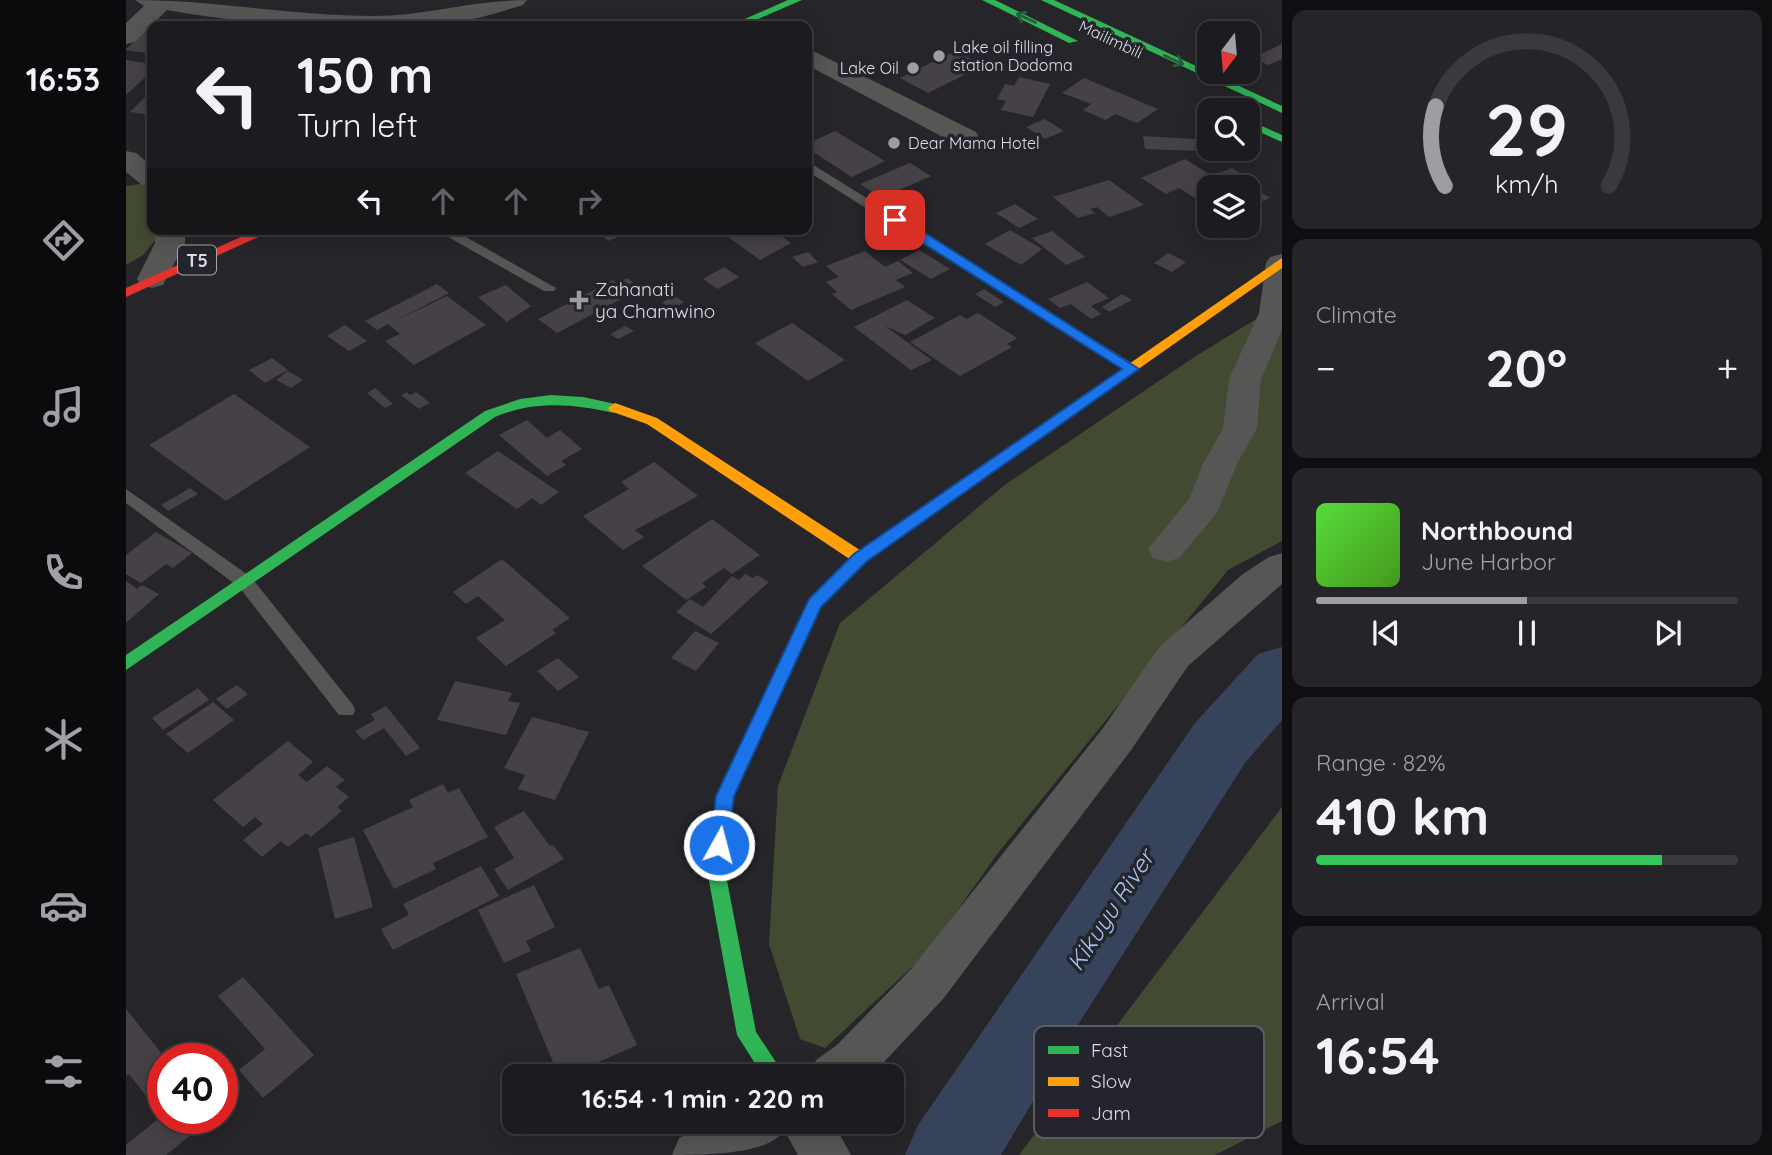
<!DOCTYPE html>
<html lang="en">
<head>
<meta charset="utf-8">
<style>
  :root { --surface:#1c1c20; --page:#252529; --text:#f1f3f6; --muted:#a0a1a5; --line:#3a3a3e; --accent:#9d9ea2 }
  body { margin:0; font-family:Quicksand,sans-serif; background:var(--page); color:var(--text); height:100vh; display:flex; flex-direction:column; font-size:26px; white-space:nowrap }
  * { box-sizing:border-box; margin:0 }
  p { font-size:23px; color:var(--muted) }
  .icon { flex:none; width:38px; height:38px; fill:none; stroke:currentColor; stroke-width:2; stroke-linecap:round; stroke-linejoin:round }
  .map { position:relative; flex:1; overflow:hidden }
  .panel { display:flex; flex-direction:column; gap:10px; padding:10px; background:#0f0f12; width:490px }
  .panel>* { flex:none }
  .guide { position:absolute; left:21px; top:21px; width:665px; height:214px; border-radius:14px; box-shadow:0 4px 18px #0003,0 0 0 2px var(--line); background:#1c1c20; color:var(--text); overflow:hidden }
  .needle { width:46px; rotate:196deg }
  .tools { position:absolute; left:1071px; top:21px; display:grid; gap:14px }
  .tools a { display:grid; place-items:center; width:63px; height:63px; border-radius:14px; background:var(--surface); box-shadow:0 4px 18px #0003,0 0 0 2px var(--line); font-size:35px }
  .speed { position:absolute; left:21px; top:1043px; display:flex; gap:14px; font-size:35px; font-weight:700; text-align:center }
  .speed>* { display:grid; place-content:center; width:91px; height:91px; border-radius:50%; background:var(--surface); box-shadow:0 4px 18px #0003,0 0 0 2px var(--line); line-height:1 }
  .speed .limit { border:10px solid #d22; background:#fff; color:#111 }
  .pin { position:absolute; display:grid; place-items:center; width:60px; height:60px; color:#fff; margin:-30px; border-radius:14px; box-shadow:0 4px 10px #0006 }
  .me { position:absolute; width:77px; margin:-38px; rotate:7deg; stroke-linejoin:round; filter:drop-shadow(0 0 5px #0008) }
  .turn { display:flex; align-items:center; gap:24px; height:147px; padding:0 35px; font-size:32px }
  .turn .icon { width:91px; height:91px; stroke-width:2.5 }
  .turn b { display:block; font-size:49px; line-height:60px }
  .lanes { display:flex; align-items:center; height:66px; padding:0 35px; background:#0003; justify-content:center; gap:35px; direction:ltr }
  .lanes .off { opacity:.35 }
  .big { font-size:52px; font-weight:700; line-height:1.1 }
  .panel .widget { flex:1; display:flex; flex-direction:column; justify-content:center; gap:10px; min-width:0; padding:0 24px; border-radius:14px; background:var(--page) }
  .panel .dial { align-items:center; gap:0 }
  .dial svg { height:182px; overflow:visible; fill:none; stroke:var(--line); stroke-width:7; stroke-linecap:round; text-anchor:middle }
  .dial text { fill:var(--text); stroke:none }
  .song { display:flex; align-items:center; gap:21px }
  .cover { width:84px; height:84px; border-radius:10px; background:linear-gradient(135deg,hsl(110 70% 55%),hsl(100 70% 35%)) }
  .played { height:7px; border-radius:4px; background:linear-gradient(90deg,var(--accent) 50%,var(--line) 50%) }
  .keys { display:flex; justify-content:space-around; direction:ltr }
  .heat { display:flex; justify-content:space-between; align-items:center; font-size:38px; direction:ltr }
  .charge { height:10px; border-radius:5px; background:linear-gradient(90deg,#34c759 82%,var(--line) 0) }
  .trip { position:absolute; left:376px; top:1064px; width:402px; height:70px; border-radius:14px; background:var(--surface); box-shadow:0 4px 18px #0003,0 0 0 2px var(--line); font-weight:700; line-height:70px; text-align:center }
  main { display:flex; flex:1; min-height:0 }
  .menu { display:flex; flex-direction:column; width:126px; justify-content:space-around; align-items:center; background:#0b0b0d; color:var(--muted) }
  .menu .icon { width:49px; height:49px }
  .menu .active { color:var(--accent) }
  .menu b { font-size:32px; color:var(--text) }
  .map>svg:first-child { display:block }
  .green { fill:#434a32 }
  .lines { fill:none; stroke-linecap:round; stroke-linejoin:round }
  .river { fill:#36435a; fill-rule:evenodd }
  .building { fill:#464147 }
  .lane { fill:#565655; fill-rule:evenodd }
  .street { fill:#565655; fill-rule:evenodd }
  .fast { fill:#30b455; fill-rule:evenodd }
  .slow { fill:#ff9f0a; fill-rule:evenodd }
  .jam { fill:#e5322d; fill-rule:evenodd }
  .oneway { stroke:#295e3c }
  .route { fill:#1a73e8; stroke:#114b97; stroke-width:2 }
  .poi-dot { fill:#9d9ea2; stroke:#24252c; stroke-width:2.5 }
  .labels { text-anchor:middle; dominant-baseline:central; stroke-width:7; stroke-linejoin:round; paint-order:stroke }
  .far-street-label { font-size:16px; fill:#dddee3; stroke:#24252c }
  .far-poi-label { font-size:16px; fill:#dddee3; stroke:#24252c; text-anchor:start }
  .shield { fill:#24252c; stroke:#a6a6ac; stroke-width:2 }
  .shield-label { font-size:18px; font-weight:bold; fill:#dddee3 }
  .poi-label { font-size:19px; fill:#dddee3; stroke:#24252c; text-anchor:start }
  .near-water-label { font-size:24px; font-style:italic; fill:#a7c2f3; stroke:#24252c }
  .key { fill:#24252c; stroke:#5c5c63; stroke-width:2 }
  .key-label { font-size:19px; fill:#dddee3 }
</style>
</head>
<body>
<main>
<nav class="menu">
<b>16:53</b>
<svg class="icon active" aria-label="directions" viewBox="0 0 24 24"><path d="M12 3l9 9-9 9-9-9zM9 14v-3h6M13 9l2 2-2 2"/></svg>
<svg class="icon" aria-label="music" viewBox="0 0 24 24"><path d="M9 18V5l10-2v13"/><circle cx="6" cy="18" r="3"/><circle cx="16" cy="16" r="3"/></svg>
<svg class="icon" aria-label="phone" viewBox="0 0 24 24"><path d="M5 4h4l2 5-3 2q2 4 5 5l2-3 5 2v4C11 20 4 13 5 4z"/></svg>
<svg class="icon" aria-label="climate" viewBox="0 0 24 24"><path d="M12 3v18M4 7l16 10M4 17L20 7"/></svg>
<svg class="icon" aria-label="car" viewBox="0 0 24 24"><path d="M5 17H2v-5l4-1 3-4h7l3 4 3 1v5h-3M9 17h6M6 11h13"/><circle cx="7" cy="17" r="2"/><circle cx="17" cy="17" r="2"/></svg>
<svg class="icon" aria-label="filters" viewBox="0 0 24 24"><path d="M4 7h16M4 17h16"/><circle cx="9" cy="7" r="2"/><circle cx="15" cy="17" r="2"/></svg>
</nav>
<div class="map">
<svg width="1156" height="1155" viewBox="0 0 1156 1155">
  <rect width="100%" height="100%" fill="#26262a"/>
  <g class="green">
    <polygon points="26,182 26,229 64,229 32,237 17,255 0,265 0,186"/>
    <polygon points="1156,303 1156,541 1102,570 872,853 802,952 699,1048 674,1039 643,944 652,786 714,623 880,484 1070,356"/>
    <polygon points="1156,807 1156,1121 1089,1155 893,1155"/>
  </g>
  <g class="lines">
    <polygon class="river" points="1156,647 1156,720 1119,763 955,1020 875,1155 779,1155 792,1125 1069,723 1132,654"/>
  </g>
  <g class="building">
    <polygon points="26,27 26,54 0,50 0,49"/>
    <polygon points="1156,44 1156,59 1142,65 1127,58"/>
    <polygon points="829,51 858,65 802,93 774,78"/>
    <polygon points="0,60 26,64 26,71 0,95"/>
    <polygon points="893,77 924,84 907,117 875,110 880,101 871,99 879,84 888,86"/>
    <polygon points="958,78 1032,109 1011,123 989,114 980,120 957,110 965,104 936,93"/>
    <polygon points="26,90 26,115 4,112"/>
    <polygon points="919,119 938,131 919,139 900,127"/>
    <polygon points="709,131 759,161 726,177 681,148 681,144"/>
    <polygon points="1017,136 1069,139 1072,151 1019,149"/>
    <polygon points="1059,159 1104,187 1083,187 1083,199 1075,202 1053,188 1040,194 1015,178"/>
    <polygon points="784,163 805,176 755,198 734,184"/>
    <polygon points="1106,168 1133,185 1128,188 1144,198 1122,207 1122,187 1115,187 1093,173"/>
    <polygon points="983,180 1018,205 983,217 971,207 964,209 969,213 952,218 927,197"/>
    <polygon points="889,204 912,219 893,228 870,213"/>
    <polygon points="470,229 503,229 506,232 482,241"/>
    <polygon points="598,229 646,229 665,243 634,260 594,231"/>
    <polygon points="884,230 916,249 895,265 859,244"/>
    <polygon points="926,231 959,257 940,265 906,238"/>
    <polygon points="793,250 824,269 805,279 774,260"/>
    <polygon points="739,251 759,267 772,261 787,273 770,280 779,287 725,310 706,294 711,292 700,282 713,277 700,266"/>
    <polygon points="682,252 692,262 677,267 666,257"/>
    <polygon points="1042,253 1060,262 1046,272 1028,263"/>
    <polygon points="598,267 613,277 592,289 577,279"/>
    <polygon points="501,278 516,288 431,333 412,319 487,280 491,283"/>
    <polygon points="961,282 983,298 965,306 975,314 965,319 945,304 934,308 922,299"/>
    <polygon points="311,284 323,293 267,322 321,296 360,325 288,365 259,341 274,334 262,324 251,330 239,321"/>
    <polygon points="380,285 405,306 381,322 352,297"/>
    <polygon points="858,289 878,302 869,307 849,294"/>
    <polygon points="996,294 1006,300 983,312 976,307"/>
    <polygon points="547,295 558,302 547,309 536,303"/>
    <polygon points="781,300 809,318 779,335 759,326 806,360 785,370 728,327"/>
    <polygon points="852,313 891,338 881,344 886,347 834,376 784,342 834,315 841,319"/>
    <polygon points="666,323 719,360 682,381 629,343"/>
    <polygon points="219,325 241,341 223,351 201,336"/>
    <polygon points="499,326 508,331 492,339 484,334"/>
    <polygon points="146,358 162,370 139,383 123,370"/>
    <polygon points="162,371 177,380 165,388 150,380"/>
    <polygon points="249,388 267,404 259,408 241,393"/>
    <polygon points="281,392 284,395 290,392 304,403 293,409 275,395"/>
    <polygon points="108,394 184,447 100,501 23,445"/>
    <polygon points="401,420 421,438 434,430 456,449 435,461 440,465 421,476 373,435"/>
    <polygon points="372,451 433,492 415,505 406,498 391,509 339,473"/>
    <polygon points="528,462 572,496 509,530 518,537 497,550 457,516 503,489 495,482"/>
    <polygon points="64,488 72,494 42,511 35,505"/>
    <polygon points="586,519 634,555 606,574 598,568 576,583 580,587 560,600 516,566"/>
    <polygon points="30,532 66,553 47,568 40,564 15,583 0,574 0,555"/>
    <polygon points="376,559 444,618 426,630 430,633 380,666 350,638 379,620 352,596 340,604 327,592"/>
    <polygon points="619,574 627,578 631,575 643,582 585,634 550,612 564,599 577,607 606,576 613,580"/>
    <polygon points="0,581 11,589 16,585 33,594 0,623"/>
    <polygon points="569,631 593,643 570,671 545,658"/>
    <polygon points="432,658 453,677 432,691 411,671"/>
    <polygon points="329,681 386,693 382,701 394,703 380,735 311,720"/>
    <polygon points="111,685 122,694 101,709 90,699"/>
    <polygon points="72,688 83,700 37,730 26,718"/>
    <polygon points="87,702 108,720 62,753 40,734"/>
    <polygon points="260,706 294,748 280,756 258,728 237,740 229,731 249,720 245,714"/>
    <polygon points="406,717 463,732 429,800 392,789 399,775 378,768"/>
    <polygon points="162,741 187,762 172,775 181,782 201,766 219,780 210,787 223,797 211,807 216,811 185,837 180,833 162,847 155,841 136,857 117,840 137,824 129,817 117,827 87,800"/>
    <polygon points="317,784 322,793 333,788 362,837 307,863 310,869 268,889 237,830 287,807 283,800"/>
    <polygon points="398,811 424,846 427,845 438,859 382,890 368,869 388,858 368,827"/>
    <polygon points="228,837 247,907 209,919 192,848"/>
    <polygon points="355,866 373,896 267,950 255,929 283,915 277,904"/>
    <polygon points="408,885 429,927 400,941 405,951 378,963 352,910"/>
    <polygon points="454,948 473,989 483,985 511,1045 441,1076 433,1076 390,974"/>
    <polygon points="117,977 188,1055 137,1098 113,1070 139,1049 92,996"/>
    <polygon points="0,1009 40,1059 37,1059 37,1118 86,1118 40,1155 0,1155 0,1145 36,1116 3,1074 0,1076"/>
  </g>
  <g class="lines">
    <g class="lane">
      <polygon points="681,161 1011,366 1014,369 1011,372 1001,372 681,171"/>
      <polygon points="308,229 326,229 430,288 428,291 418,291"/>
      <polygon points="0,489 125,577 227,705 229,710 227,715 213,715 113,587 0,503"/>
    </g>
    <g class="street">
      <path d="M9,0C89,0 168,16 248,16C300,16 349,0 401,0L397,5C367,14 335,24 303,26C215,32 128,25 41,10L9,42L0,44V23L18,6Z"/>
      <polygon points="681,48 850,132 853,138 850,144 830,144 681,65"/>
      <polygon points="0,151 10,153 26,166 26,187 16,185 0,172"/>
      <polygon points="29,229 59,229 59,243 37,285 26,288 15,285 11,279 29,243"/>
      <polygon points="1156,254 1156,330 1135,379 1131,428 1111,464 1091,513 1053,558 1040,562 1027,558 1022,549 1063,499 1077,464 1097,428 1103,379 1133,313 1140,263 1144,257"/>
      <polygon points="1156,553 1156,584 1062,666 1005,750 817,999 745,1076 683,1076 690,1060 711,1045 785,969 977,728 1034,646 1117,574 1143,557"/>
      <path d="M586,1122H707L725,1155H672L658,1130C644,1155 577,1155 546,1155L553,1138Z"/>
    </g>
    <g class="fast">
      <polygon points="662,0 676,0 616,26 603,26"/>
      <polygon points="856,0 869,0 952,41 943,43"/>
      <polygon points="915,0 928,0 1156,106 1156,113"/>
      <polygon points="1122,120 1156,135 1156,142 1122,127"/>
      <path d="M425,395L457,397L494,405L496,408L489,413C447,404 409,400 369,417L0,670V655L359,411L394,399Z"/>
      <polygon points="898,438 903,440 905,443 903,446 740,562 695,606 608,796 599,870 630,1032 659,1076 637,1076 611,1035 581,870 590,796 683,599 728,554"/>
    </g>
    <g class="slow">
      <polygon points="1156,258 1156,268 903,446 893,446 891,443 893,440"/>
      <polygon points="489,403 531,418 740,554 742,558 740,562 728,562 521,424 484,411 482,408"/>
    </g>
    <polygon class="jam" points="133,229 150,229 0,297 0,288"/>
  </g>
  <defs><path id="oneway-shaft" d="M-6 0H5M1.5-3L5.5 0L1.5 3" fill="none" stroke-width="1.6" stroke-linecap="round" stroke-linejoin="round" transform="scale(1.75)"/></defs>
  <g class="oneway">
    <use href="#oneway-shaft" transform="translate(900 18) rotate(-155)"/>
    <use href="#oneway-shaft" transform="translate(1048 60) rotate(25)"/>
  </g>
  <polygon class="route" points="765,217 774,217 1013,369 740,562 695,607 608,796 602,845 600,851 587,851 584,845 590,796 683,599 728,554 996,369 765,223"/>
  <g class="poi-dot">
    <circle cx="813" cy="56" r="7"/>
    <circle cx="787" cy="68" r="7"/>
    <circle cx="768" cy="143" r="7"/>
    <path d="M449.5 289.5h7v7h7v7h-7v7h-7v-7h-7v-7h7z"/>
  </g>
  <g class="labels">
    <g class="far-street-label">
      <text transform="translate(985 39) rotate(25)">Mailimbili</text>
    </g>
    <g class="far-poi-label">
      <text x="827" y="47">Lake oil filling<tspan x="827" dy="18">station Dodoma</tspan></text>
      <text x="773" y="68" text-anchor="end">Lake Oil</text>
      <text x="782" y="143">Dear Mama Hotel</text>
    </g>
    <rect class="shield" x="52" y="245.5" width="38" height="29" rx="5"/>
    <g class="shield-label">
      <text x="71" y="260">T5</text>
    </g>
    <g class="poi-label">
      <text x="469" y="289">Zahanati<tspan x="469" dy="22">ya Chamwino</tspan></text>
    </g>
    <g class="near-water-label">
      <text transform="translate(984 910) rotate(-57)">Kikuyu River</text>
    </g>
  </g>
  <rect x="908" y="1026" width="230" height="112" rx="10" class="key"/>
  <rect x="922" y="1046" width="31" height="8" fill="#30b455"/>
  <rect x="922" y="1077" width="31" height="9" fill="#ff9f0a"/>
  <rect x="922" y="1109" width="31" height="8" fill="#e5322d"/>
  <g class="key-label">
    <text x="965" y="1057">Fast</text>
    <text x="965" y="1088">Slow</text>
    <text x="965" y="1120">Jam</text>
  </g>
</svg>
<div class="tools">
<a><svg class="needle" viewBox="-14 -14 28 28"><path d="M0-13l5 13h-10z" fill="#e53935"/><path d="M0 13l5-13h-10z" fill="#a0a1a5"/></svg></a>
<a><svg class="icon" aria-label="search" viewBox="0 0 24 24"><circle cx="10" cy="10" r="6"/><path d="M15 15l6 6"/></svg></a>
<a><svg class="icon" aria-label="layers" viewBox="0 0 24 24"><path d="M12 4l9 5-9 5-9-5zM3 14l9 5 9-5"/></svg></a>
</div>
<div class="speed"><div class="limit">40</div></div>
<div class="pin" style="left:769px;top:220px;background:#d93025"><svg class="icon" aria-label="arrive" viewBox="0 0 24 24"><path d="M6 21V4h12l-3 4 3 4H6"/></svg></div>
<svg class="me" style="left:593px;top:845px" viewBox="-20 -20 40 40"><circle r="17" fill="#1a73e8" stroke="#fff" stroke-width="3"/><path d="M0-11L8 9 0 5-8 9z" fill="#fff"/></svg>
<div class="trip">16:54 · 1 min · 220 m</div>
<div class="guide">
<div class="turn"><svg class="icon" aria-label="left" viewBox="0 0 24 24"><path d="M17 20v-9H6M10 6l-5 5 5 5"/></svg><div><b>150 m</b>Turn left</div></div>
<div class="lanes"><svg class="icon" aria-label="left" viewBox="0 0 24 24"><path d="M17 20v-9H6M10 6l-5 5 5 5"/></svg><svg class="icon off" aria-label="ahead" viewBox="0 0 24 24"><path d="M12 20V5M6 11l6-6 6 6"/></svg><svg class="icon off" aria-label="ahead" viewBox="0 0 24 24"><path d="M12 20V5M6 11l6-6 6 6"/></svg><svg class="icon off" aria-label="right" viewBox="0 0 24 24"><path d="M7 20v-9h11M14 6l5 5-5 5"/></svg></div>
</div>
</div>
<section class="panel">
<div class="widget dial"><svg viewBox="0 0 100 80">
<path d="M14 69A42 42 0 1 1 86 69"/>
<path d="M14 69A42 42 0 0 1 10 34" stroke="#9d9ea2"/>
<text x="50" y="56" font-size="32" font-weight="700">29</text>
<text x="50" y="72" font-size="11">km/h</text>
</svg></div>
<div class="widget"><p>Climate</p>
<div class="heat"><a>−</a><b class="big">20°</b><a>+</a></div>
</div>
<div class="widget">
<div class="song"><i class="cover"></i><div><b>Northbound</b><p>June Harbor</p></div></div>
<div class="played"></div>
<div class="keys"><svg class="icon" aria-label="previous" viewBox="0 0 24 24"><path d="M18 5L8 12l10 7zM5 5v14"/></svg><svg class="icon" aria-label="pause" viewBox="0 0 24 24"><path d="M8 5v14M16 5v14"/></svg><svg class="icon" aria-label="next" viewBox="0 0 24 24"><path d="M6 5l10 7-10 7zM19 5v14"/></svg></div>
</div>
<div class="widget"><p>Range · 82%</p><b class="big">410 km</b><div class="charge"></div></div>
<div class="widget"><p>Arrival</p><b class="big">16:54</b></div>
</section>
</main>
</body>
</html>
